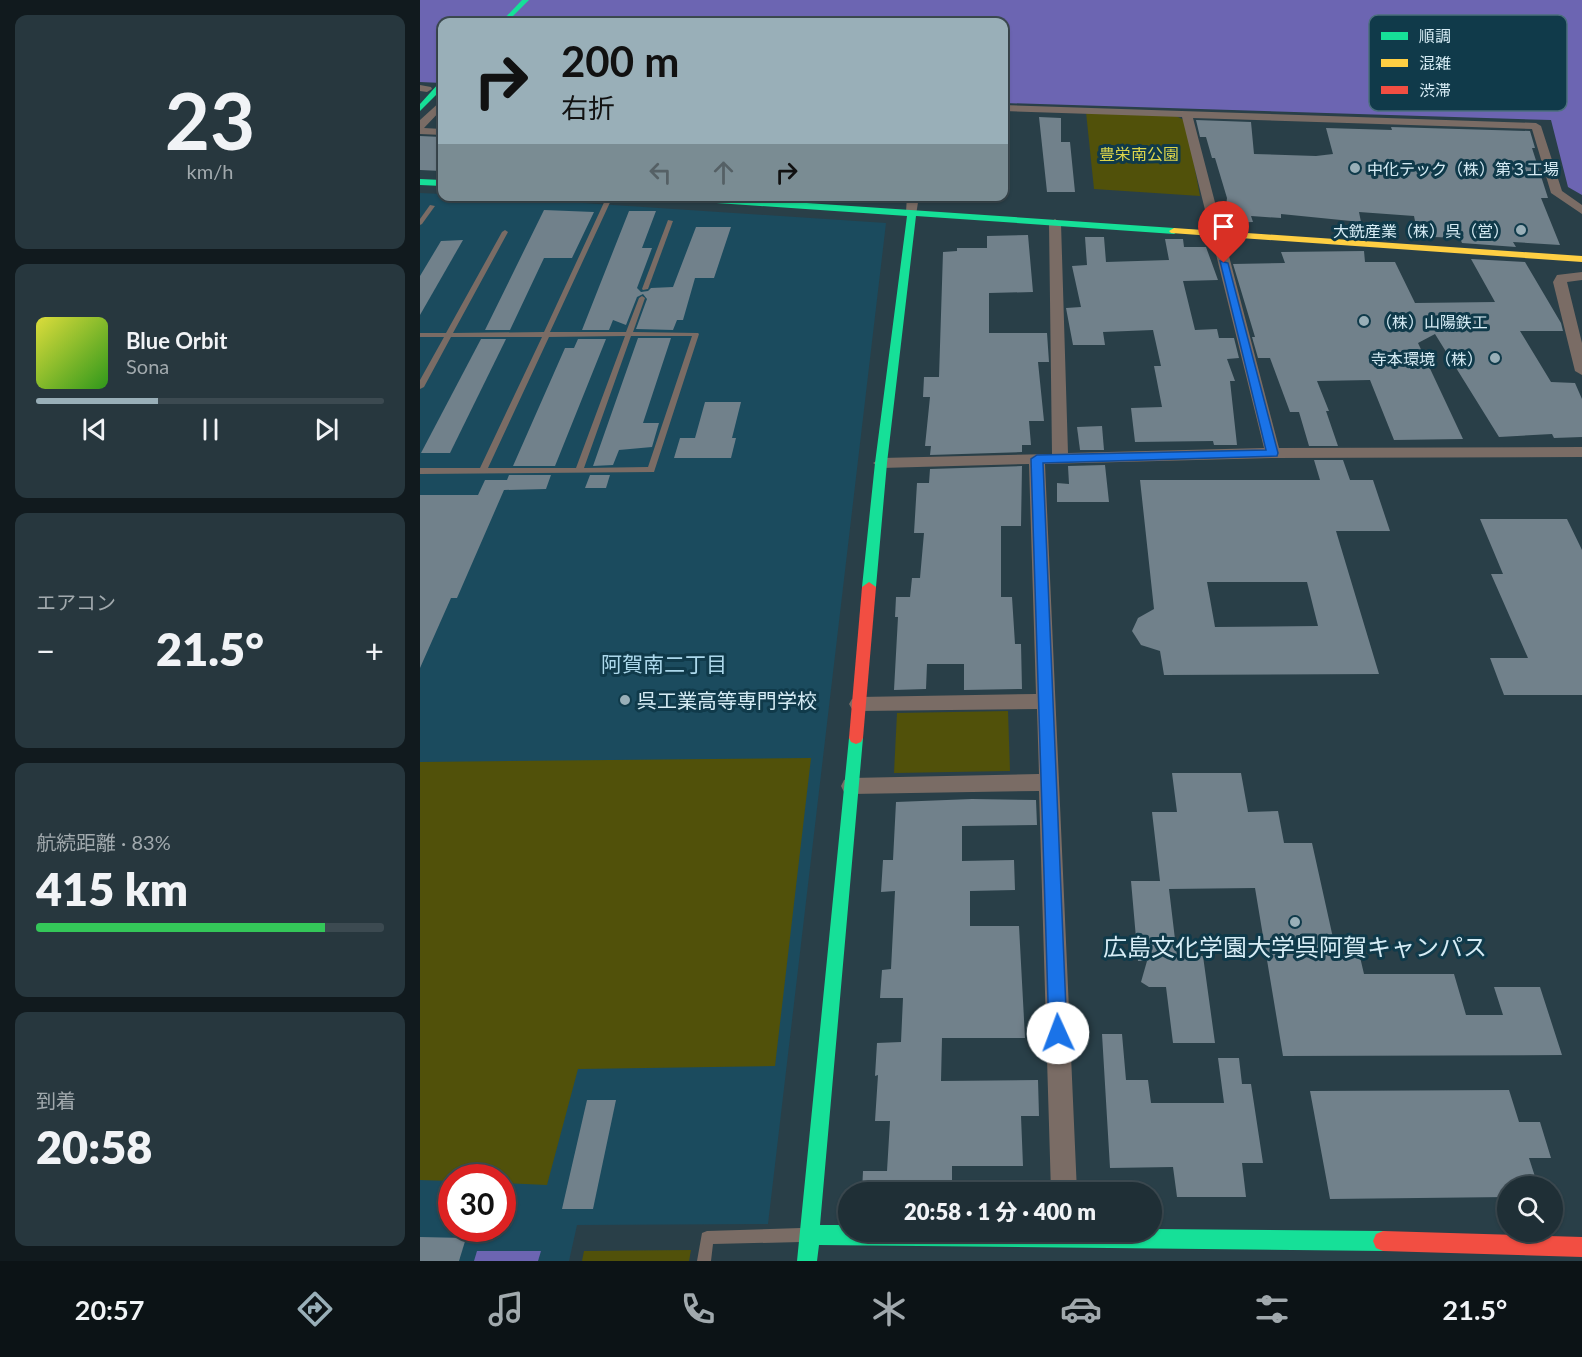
<!DOCTYPE html>
<html lang="ja">
<head>
<meta charset="utf-8">
<style>
  :root { --surface:#1f2f36; --page:#27373e; --text:#f1f3f6; --muted:#a1a9ad; --line:#3c4a51; --accent:#99afb8 }
  body { margin:0; font-family:Lato,"Noto Sans JP",sans-serif; background:var(--page); color:var(--text); height:100vh; display:flex; flex-direction:column; font-size:22px; white-space:nowrap }
  * { box-sizing:border-box; margin:0 }
  p { font-size:20px; color:var(--muted) }
  .icon { flex:none; width:33px; height:33px; fill:none; stroke:currentColor; stroke-width:2; stroke-linecap:round; stroke-linejoin:round }
  .map { position:relative; flex:1; overflow:hidden }
  .drawer { display:flex; flex-direction:column; gap:15px; padding:15px; background:#111a1e; width:420px }
  .drawer>* { flex:none }
  .guide { position:absolute; left:18px; top:18px; width:570px; height:183px; border-radius:12px; box-shadow:0 2px 4px #0004,0 0 0 2px var(--line); background:#99afb8; color:#111; overflow:hidden }
  .buttons { position:absolute; left:1077px; top:1176px; display:grid; gap:12px }
  .buttons a { display:grid; place-items:center; width:66px; height:66px; border-radius:50%; background:var(--surface); box-shadow:0 2px 4px #0004,0 0 0 2px var(--line); font-size:30px }
  .speed { position:absolute; left:18px; top:1164px; display:flex; gap:12px; font-size:30px; font-weight:700; text-align:center }
  .speed>* { display:grid; place-content:center; width:78px; height:78px; border-radius:50%; background:var(--surface); box-shadow:0 2px 4px #0004,0 0 0 2px var(--line); line-height:1 }
  .speed .limit { border:9px solid #d22; background:#fff; color:#111 }
  .pin { position:absolute; display:grid; place-items:center; width:51px; height:51px; color:#fff; margin:-62px -26px; border-radius:50% 50% 50% 0; rotate:-45deg; box-shadow:0 0 6px #0007 }
  .pin .icon { rotate:45deg }
  .me { position:absolute; width:66px; margin:-33px; rotate:358deg; stroke-linejoin:round; filter:drop-shadow(0 0 4px #0008) }
  .turn { display:flex; align-items:center; gap:21px; height:126px; padding:0 24px; font-size:27px }
  .turn .icon { width:78px; height:78px; stroke-width:2.5 }
  .turn b { display:block; font-size:42px; line-height:51px }
  .lanes { display:flex; align-items:center; height:57px; padding:0 24px; background:#0003; justify-content:center; gap:30px; direction:ltr }
  .lanes .off { opacity:.35 }
  .big { font-size:45px; font-weight:800; line-height:1.1 }
  .drawer .widget { flex:1; display:flex; flex-direction:column; justify-content:center; gap:9px; min-width:0; padding:0 21px; border-radius:12px; background:var(--page) }
  .drawer .dial { align-items:center; gap:0 }
  .dial b { font-size:78px; line-height:1 }
  .song { display:flex; align-items:center; gap:18px }
  .cover { width:72px; height:72px; border-radius:9px; background:linear-gradient(135deg,hsl(60 70% 55%),hsl(110 70% 35%)) }
  .played { height:6px; border-radius:3px; background:linear-gradient(90deg,var(--accent) 35%,var(--line) 35%) }
  .keys { display:flex; justify-content:space-around; direction:ltr }
  .heat { display:flex; justify-content:space-between; align-items:center; font-size:33px; direction:ltr }
  .charge { height:9px; border-radius:4px; background:linear-gradient(90deg,#34c759 83%,var(--line) 0) }
  .trip { position:absolute; left:418px; top:1182px; width:324px; height:60px; border-radius:30px; background:var(--surface); box-shadow:0 2px 4px #0004,0 0 0 2px var(--line); font-weight:800; line-height:60px; text-align:center }
  .menu { display:flex; height:96px; justify-content:space-around; align-items:center; background:#0c1316; color:var(--muted) }
  .menu .icon { width:42px; height:42px }
  .menu .current { color:var(--accent) }
  .menu b { font-size:27px; color:var(--text) }
  main { display:flex; flex:1; min-height:0 }
  .map>svg:first-child { display:block }
  .built { fill:#1b4b5e; fill-rule:evenodd }
  .green { fill:#51510a }
  .water { fill:#6c65b2 }
  .building { fill:#71818b; fill-rule:evenodd }
  .lines { fill:none; stroke-linecap:round; stroke-linejoin:round }
  .lane { fill:#7a6c65; fill-rule:evenodd }
  .street { fill:#7a6c65; fill-rule:evenodd }
  .fast { fill:#16e098; fill-rule:evenodd }
  .slow { fill:#ffcf43; fill-rule:evenodd }
  .jam { fill:#f24e42; fill-rule:evenodd }
  .route { fill:#1a73e8; stroke:#114b97; stroke-width:1.5 }
  .poi-dot { fill:#99afb8; stroke:#103a4a; stroke-width:2 }
  .labels { text-anchor:middle; dominant-baseline:central; stroke-width:6; stroke-linejoin:round; paint-order:stroke }
  .far-park-label { font-size:16px; fill:#dbd54b; stroke:#103a4a }
  .far-poi-label { font-size:16px; fill:#d6ecf5; stroke:#103a4a; text-anchor:start }
  .poi-label { font-size:20px; fill:#d6ecf5; stroke:#103a4a; text-anchor:start }
  .neighbourhood-label { font-size:21px; fill:#acd8eb; stroke:#103a4a }
  .near-poi-label { font-size:24px; fill:#d6ecf5; stroke:#103a4a }
  .key { fill:#103a4a; stroke:#4b6f7d; stroke-width:1.5 }
  .key-label { font-size:16px; fill:#d6ecf5 }
</style>
</head>
<body>
<main>
<section class="drawer">
<div class="widget dial"><b>23</b><p>km/h</p></div>
<div class="widget">
<div class="song"><i class="cover"></i><div><b>Blue Orbit</b><p>Sona</p></div></div>
<div class="played"></div>
<div class="keys"><svg class="icon" aria-label="previous" viewBox="0 0 24 24"><path d="M18 5L8 12l10 7zM5 5v14"/></svg><svg class="icon" aria-label="pause" viewBox="0 0 24 24"><path d="M8 5v14M16 5v14"/></svg><svg class="icon" aria-label="next" viewBox="0 0 24 24"><path d="M6 5l10 7-10 7zM19 5v14"/></svg></div>
</div>
<div class="widget"><p>エアコン</p>
<div class="heat"><a>−</a><b class="big">21.5°</b><a>+</a></div>
</div>
<div class="widget"><p>航続距離 · 83%</p><b class="big">415 km</b><div class="charge"></div></div>
<div class="widget"><p>到着</p><b class="big">20:58</b></div>
</section>
<div class="map">
<svg width="1162" height="1261" viewBox="0 0 1162 1261">
  <rect width="100%" height="100%" fill="#293f48"/>
  <path class="built" d="M0,193L22,194V196L73,197L466,223L348,1224L157,1225L149,1261H0ZM32,1178H82V1228H32Z"/>
  <g class="green">
    <polygon points="666,112 754,115 766,121 780,196 674,189"/>
    <polygon points="588,711 590,771 474,773 477,713"/>
    <polygon points="391,758 355,1066 158,1069 127,1185 83,1183 82,1178 32,1178 31,1181 0,1180 0,762"/>
    <polygon points="271,1250 269,1261 162,1261 164,1251"/>
  </g>
  <g class="water">
    <polygon points="0,0 1162,0 1162,195 1148,187 1131,120 584,103 584,22 22,22 22,83 0,82"/>
    <polygon points="57,1251 121,1251 118,1261 54,1261"/>
  </g>
  <g class="building">
    <polygon points="619,117 641,118 641,142 650,142 655,192 627,192"/>
    <polygon points="776,120 831,122 834,154 896,156 913,154 906,128 972,130 971,127 1110,131 1115,148 1112,148 1128,198 1121,198 1140,245 1093,242 1096,247 1042,243 1040,238 1014,237 1010,222 995,221 994,216 939,212 941,222 861,214 861,218 831,216 833,222 804,223 807,198 795,158 792,158 786,137 780,137"/>
    <polygon points="0,136 22,137 22,171 0,170"/>
    <polygon points="124,210 174,212 152,258 124,258 90,330 65,330"/>
    <polygon points="209,211 236,211 222,248 232,248 217,288 221,292 228,291 231,288 253,287 276,227 311,227 294,278 275,278 263,320 257,320 253,330 216,329 227,299 223,294 217,297 206,325 193,320 189,330 162,330"/>
    <polygon points="608,235 613,292 569,293 569,333 627,333 629,362 618,362 624,421 609,421 611,445 602,445 602,452 510,455 511,446 505,446 510,397 503,397 504,377 519,377 523,252 537,251 537,248 567,248 567,236"/>
    <polygon points="665,237 684,237 686,262 749,260 745,239 763,239 764,247 786,247 798,280 763,281 775,330 797,329 799,338 814,338 819,358 807,359 815,381 810,381 817,445 794,445 793,441 715,442 711,408 742,407 734,366 741,366 733,330 683,332 685,345 653,345 646,308 661,307 652,266 667,265"/>
    <polygon points="43,240 0,315 0,276 21,241"/>
    <polygon points="944,251 945,262 975,262 995,303 1075,302 1051,259 1105,262 1141,323 1143,331 1100,331 1131,382 1155,383 1162,399 1162,437 1134,438 1132,434 1079,437 1015,334 998,343 1043,439 974,440 950,380 897,381 909,411 906,411 918,446 889,446 879,412 870,412 850,358 838,358 832,337 835,337 813,264 865,263 861,252"/>
    <polygon points="218,338 251,338 223,423 239,423 232,447 199,450 193,465 173,466"/>
    <polygon points="61,339 86,339 30,453 1,453"/>
    <polygon points="158,339 186,339 135,466 93,466 145,348 154,348"/>
    <polygon points="285,402 321,402 312,438 316,438 311,458 254,458 260,438 275,438"/>
    <polygon points="682,426 684,450 660,450 657,427"/>
    <path d="M894,460H923L930,480H953L970,531H916L959,674L744,675L740,651L721,645L712,631L718,618L734,609L720,480H900ZM787,582H887L898,626L795,627Z"/>
    <polygon points="685,465 689,502 637,502 637,483 649,484 648,466"/>
    <polygon points="602,466 601,526 581,526 581,597 592,597 595,644 601,644 602,689 544,690 544,664 507,664 506,689 474,690 478,617 475,617 476,597 490,597 492,578 500,578 504,533 494,533 497,483 509,483 510,469"/>
    <polygon points="89,475 131,475 126,489 84,490 37,598 31,598 0,668 0,495 58,495 65,480 87,480"/>
    <polygon points="170,475 190,475 186,488 165,488"/>
    <polygon points="1060,519 1147,519 1162,550 1162,695 1084,695 1070,658 1108,658 1071,574 1083,574"/>
    <polygon points="752,773 821,773 828,812 858,811 864,843 892,843 917,956 940,957 944,974 1034,974 1046,1015 1083,1015 1074,987 1120,987 1142,1055 863,1056 835,888 749,889 757,956 783,956 795,1043 753,1043 746,987 729,987 721,982 727,961 718,961 711,881 740,881 732,812 757,812"/>
    <polygon points="552,799 616,800 617,825 542,826 542,861 594,860 595,890 550,891 550,926 599,926 605,1038 522,1038 521,1081 618,1080 619,1116 601,1116 603,1166 532,1166 532,1192 442,1192 443,1171 467,1171 470,1121 455,1121 458,1075 455,1076 457,1043 481,1042 483,998 460,998 462,970 471,969 475,891 461,892 463,860 473,860 476,802"/>
    <polygon points="682,1034 702,1034 706,1080 728,1080 731,1103 804,1103 798,1058 819,1058 822,1084 831,1084 843,1163 822,1163 826,1197 757,1197 753,1167 690,1168"/>
    <polygon points="1089,1090 1099,1122 1120,1122 1131,1158 1109,1158 1118,1186 1088,1186 1088,1197 910,1199 890,1091"/>
    <polygon points="167,1100 196,1100 173,1209 142,1209"/>
    <polygon points="0,1237 46,1238 39,1261 0,1261"/>
  </g>
  <g class="lines">
    <g class="lane">
      <path d="M187,196H193L130,332H206L219,298L222,296L225,298L213,332L278,333L279,334L234,472L0,474V468H60L122,337H31L4,387L0,389V380L24,337H0V333H26L82,232L85,230L88,232L33,333L124,332ZM205,336L156,468H68L129,337ZM211,336H272L228,467L164,468Z"/>
      <polygon points="10,205 15,206 2,224 0,225 0,219"/>
      <polygon points="248,220 253,221 228,289 223,290 222,289"/>
      <polygon points="381,1228 386,1230 388,1235 386,1240 381,1242 293,1244 291,1261 277,1261 282,1233 287,1231"/>
    </g>
    <g class="street">
      <polygon points="0,85 11,87 12,89 7,92 0,91"/>
      <polygon points="22,100 22,109 4,128 22,129 22,135 0,134 0,120"/>
      <polygon points="584,105 1116,123 1121,126 1142,191 1162,205 1162,214 1131,193 1112,129 773,118 859,448 1162,447 1162,457 853,458 625,464 657,1192 631,1192 619,791 431,794 424,792 421,786 424,780 431,778 619,774 617,709 439,711 432,709 429,704 432,699 439,697 616,694 609,464 461,468 453,463 461,458 632,454 629,223 635,219 641,223 648,453 844,448 762,117 584,111"/>
      <polygon points="487,196 499,196 496,215 486,212"/>
      <polygon points="1162,272 1162,280 1147,282 1162,343 1162,375 1155,371 1133,282 1137,275"/>
    </g>
    <g class="fast">
      <polygon points="102,0 109,0 87,22 81,22"/>
      <polygon points="19,83 22,83 22,89 0,111 0,104"/>
      <polygon points="0,179 22,180 22,186 0,185"/>
      <polygon points="234,196 285,196 754,228 759,231 754,234 496,216 467,463 456,587 449,592 442,587 455,463 487,216 238,199"/>
      <polygon points="436,732 441,734 443,738 400,1225 429,1225 429,1232 732,1232 732,1229 963,1231 970,1234 973,1241 970,1248 963,1251 399,1245 397,1261 377,1261 429,738 431,734"/>
    </g>
    <polygon class="slow" points="754,228 1162,256 1162,262 751,233 749,231"/>
    <g class="jam">
      <polygon points="449,582 456,587 443,738 441,742 436,744 431,742 429,738 442,587"/>
      <polygon points="963,1231 1162,1237 1162,1257 963,1251 956,1248 953,1241 956,1234"/>
    </g>
  </g>
  <polygon class="route" points="800,261 808,263 858,453 857,456 623,463 647,1033 644,1039 638,1042 632,1039 629,1033 611,459 617,455 846,450"/>
  <g class="poi-dot">
    <circle cx="935" cy="168" r="6"/>
    <circle cx="1101" cy="230" r="6"/>
    <circle cx="944" cy="321" r="6"/>
    <circle cx="1075" cy="358" r="6"/>
    <circle cx="205" cy="700" r="6"/>
    <circle cx="875" cy="922" r="6"/>
  </g>
  <g class="labels">
    <g class="far-park-label">
      <text x="719" y="153">豊栄南公園</text>
    </g>
    <g class="far-poi-label">
      <text x="947" y="168">中化テック（株）第３工場</text>
      <text x="1089" y="230" text-anchor="end">大銑産業（株）呉（営）</text>
      <text x="956" y="321">（株）山陽鉄工</text>
      <text x="1063" y="358" text-anchor="end">寺本環境（株）</text>
    </g>
    <g class="poi-label">
      <text x="217" y="700">呉工業高等専門学校</text>
    </g>
    <g class="neighbourhood-label">
      <text x="244" y="663">阿賀南二丁目</text>
    </g>
    <g class="near-poi-label">
      <text x="875" y="946">広島文化学園大学呉阿賀キャンパス</text>
    </g>
  </g>
  <rect x="949" y="15" width="198" height="96" rx="9" class="key"/>
  <rect x="961" y="32" width="27" height="8" fill="#16e098"/>
  <rect x="961" y="59" width="27" height="8" fill="#ffcf43"/>
  <rect x="961" y="86" width="27" height="8" fill="#f24e42"/>
  <g class="key-label">
    <text x="999" y="42">順調</text>
    <text x="999" y="69">混雑</text>
    <text x="999" y="96">渋滞</text>
  </g>
</svg>
<div class="buttons">
<a><svg class="icon" aria-label="search" viewBox="0 0 24 24"><circle cx="10" cy="10" r="6"/><path d="M15 15l6 6"/></svg></a>
</div>
<div class="speed"><div class="limit">30</div></div>
<div class="pin" style="left:804px;top:263px;background:#d93025"><svg class="icon" aria-label="arrive" viewBox="0 0 24 24"><path d="M6 21V4h12l-3 4 3 4H6"/></svg></div>
<svg class="me" style="left:638px;top:1033px" viewBox="-20 -20 40 40"><circle r="19" fill="#fff"/><path d="M0-13L10 11 0 6-10 11z" fill="#1a73e8"/></svg>
<div class="trip">20:58 · 1 分 · 400 m</div>
<div class="guide">
<div class="turn"><svg class="icon" aria-label="right" viewBox="0 0 24 24"><path d="M7 20v-9h11M14 6l5 5-5 5"/></svg><div><b>200 m</b>右折</div></div>
<div class="lanes"><svg class="icon off" aria-label="left" viewBox="0 0 24 24"><path d="M17 20v-9H6M10 6l-5 5 5 5"/></svg><svg class="icon off" aria-label="ahead" viewBox="0 0 24 24"><path d="M12 20V5M6 11l6-6 6 6"/></svg><svg class="icon" aria-label="right" viewBox="0 0 24 24"><path d="M7 20v-9h11M14 6l5 5-5 5"/></svg></div>
</div>
</div>
</main>
<nav class="menu">
<b>20:57</b>
<svg class="icon current" aria-label="directions" viewBox="0 0 24 24"><path d="M12 3l9 9-9 9-9-9zM9 14v-3h6M13 9l2 2-2 2"/></svg>
<svg class="icon" aria-label="music" viewBox="0 0 24 24"><path d="M9 18V5l10-2v13"/><circle cx="6" cy="18" r="3"/><circle cx="16" cy="16" r="3"/></svg>
<svg class="icon" aria-label="phone" viewBox="0 0 24 24"><path d="M5 4h4l2 5-3 2q2 4 5 5l2-3 5 2v4C11 20 4 13 5 4z"/></svg>
<svg class="icon" aria-label="climate" viewBox="0 0 24 24"><path d="M12 3v18M4 7l16 10M4 17L20 7"/></svg>
<svg class="icon" aria-label="car" viewBox="0 0 24 24"><path d="M5 17H2v-5l4-1 3-4h7l3 4 3 1v5h-3M9 17h6M6 11h13"/><circle cx="7" cy="17" r="2"/><circle cx="17" cy="17" r="2"/></svg>
<svg class="icon" aria-label="filters" viewBox="0 0 24 24"><path d="M4 7h16M4 17h16"/><circle cx="9" cy="7" r="2"/><circle cx="15" cy="17" r="2"/></svg>
<b>21.5°</b>
</nav>
</body>
</html>
